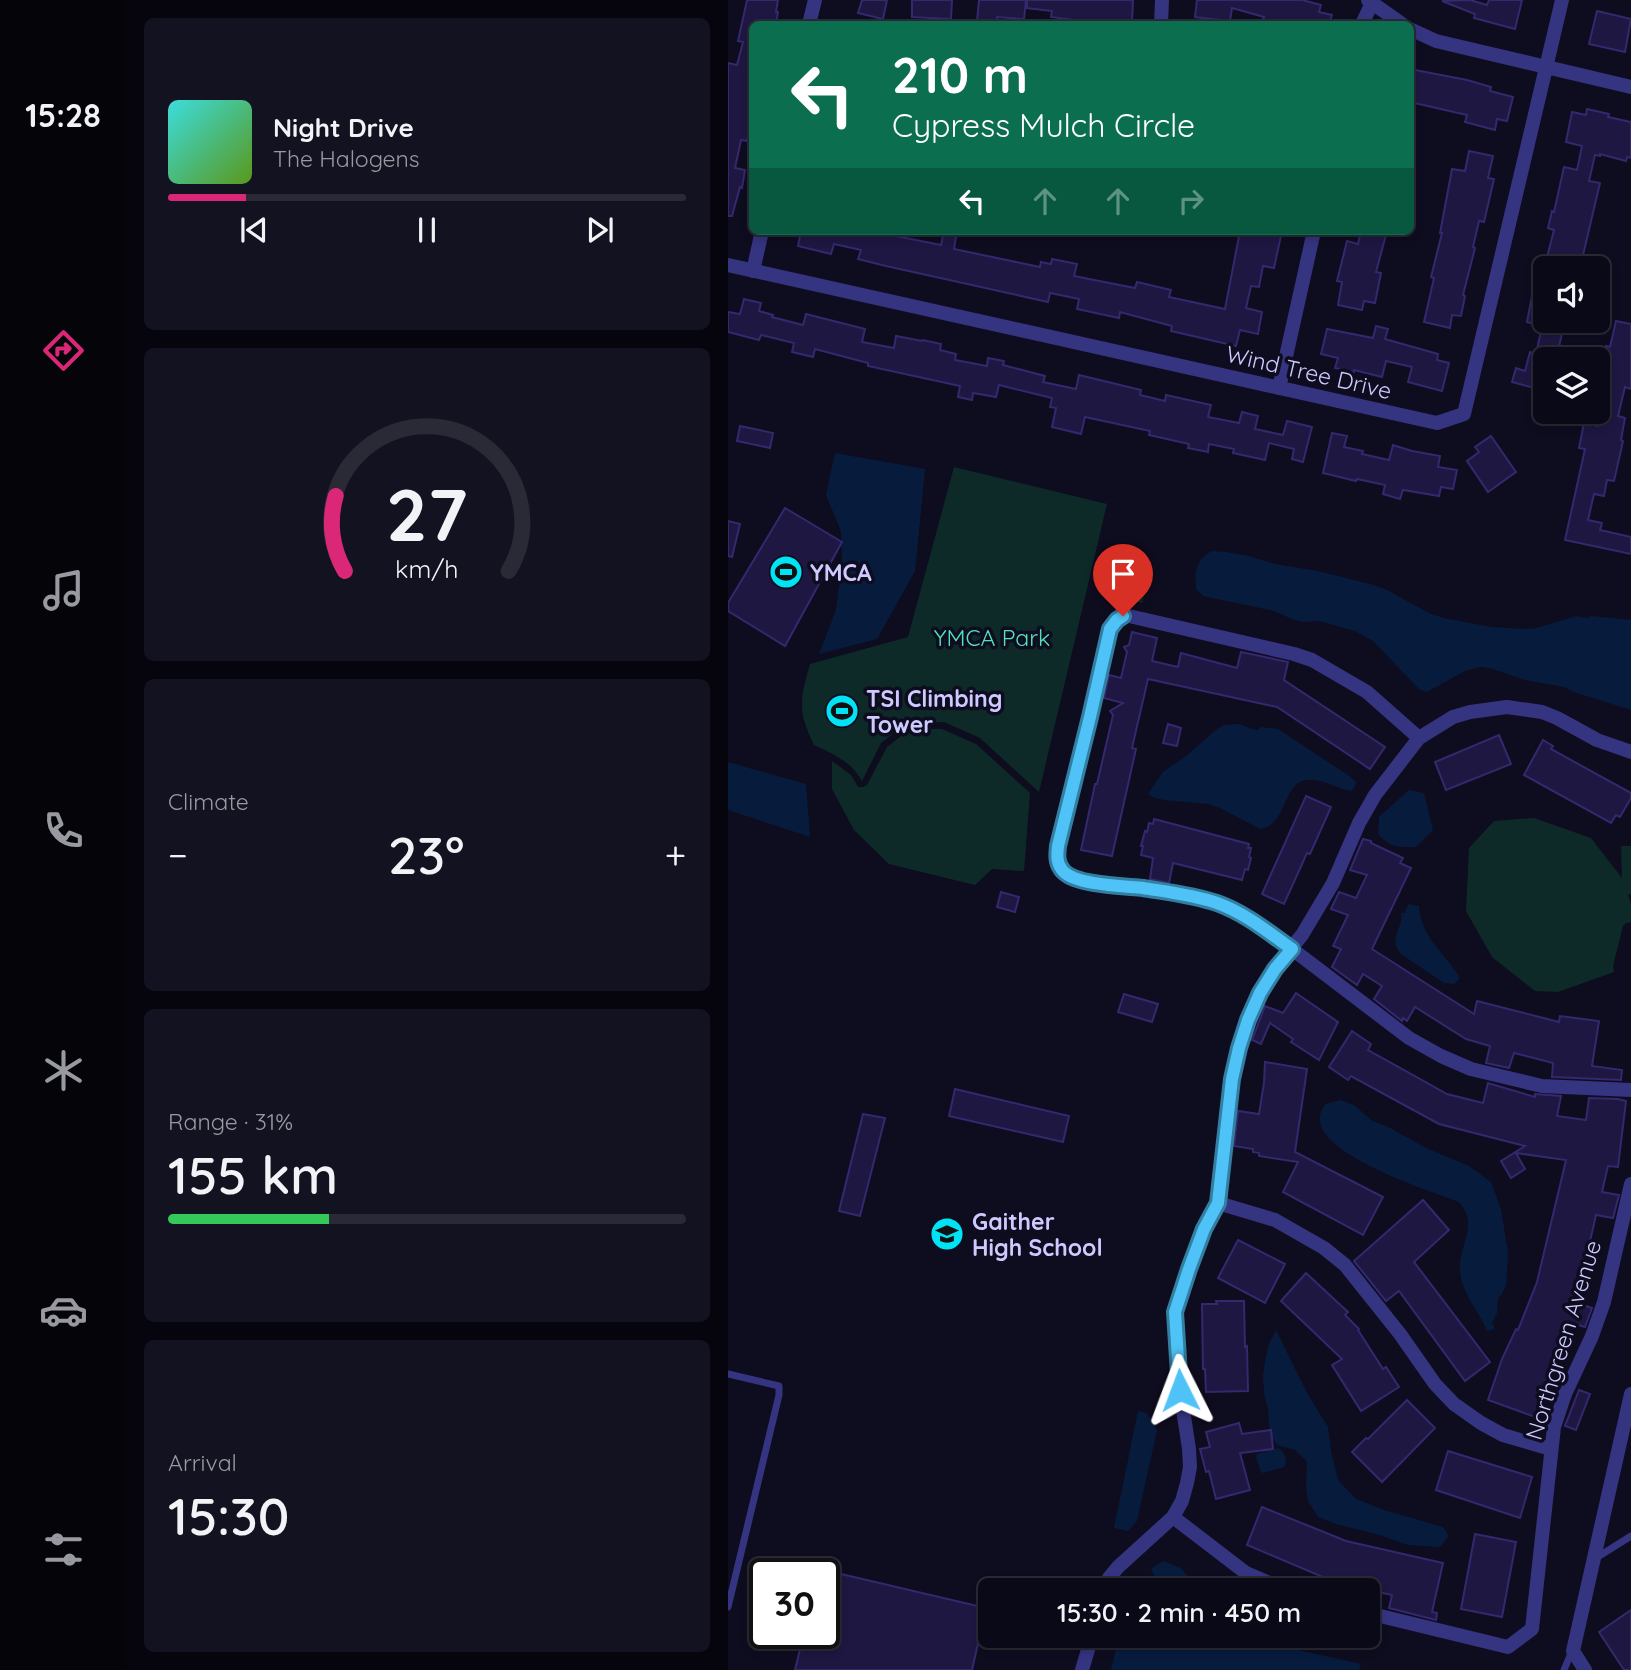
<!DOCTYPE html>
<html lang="en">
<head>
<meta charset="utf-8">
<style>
  :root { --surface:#0a0917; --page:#131220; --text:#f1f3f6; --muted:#999aa1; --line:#2a2a36; --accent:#db2777 }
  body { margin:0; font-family:Quicksand,sans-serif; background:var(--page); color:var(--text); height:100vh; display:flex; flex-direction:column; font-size:26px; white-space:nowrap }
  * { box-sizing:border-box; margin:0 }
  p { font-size:23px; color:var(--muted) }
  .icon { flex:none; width:38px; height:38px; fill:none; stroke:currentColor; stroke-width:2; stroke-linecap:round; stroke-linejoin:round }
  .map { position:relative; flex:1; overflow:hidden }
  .sheet { display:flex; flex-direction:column; gap:18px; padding:18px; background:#06050d; width:602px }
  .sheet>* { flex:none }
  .hud { position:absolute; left:21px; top:21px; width:665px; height:214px; border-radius:10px; box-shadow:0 4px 10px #0003,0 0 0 2px var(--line); background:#0b6e4f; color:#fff; overflow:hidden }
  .controls { position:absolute; left:805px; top:256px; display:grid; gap:14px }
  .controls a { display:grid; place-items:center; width:77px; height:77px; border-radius:10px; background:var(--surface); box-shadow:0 4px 10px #0003,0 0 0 2px var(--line); font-size:35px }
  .speed { position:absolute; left:21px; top:1558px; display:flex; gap:14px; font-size:35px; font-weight:700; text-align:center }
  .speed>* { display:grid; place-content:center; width:91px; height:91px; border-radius:50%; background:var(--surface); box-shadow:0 4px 10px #0003,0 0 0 2px var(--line); line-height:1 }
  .speed .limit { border:4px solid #111; border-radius:10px; background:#fff; color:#111 }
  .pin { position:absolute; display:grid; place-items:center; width:60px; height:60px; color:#fff; margin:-72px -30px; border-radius:50% 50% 50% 0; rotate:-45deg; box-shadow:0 0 7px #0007 }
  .pin .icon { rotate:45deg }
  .me { position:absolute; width:77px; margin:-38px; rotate:357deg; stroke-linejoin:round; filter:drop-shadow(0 0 5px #0008) }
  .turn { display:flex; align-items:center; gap:24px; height:147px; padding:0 28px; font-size:32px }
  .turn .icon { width:91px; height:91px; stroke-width:2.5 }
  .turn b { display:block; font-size:49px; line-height:60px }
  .lanes { display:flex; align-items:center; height:66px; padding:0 28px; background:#0003; justify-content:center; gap:35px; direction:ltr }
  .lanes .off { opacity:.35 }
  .big { font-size:52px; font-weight:600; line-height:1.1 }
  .sheet .card { flex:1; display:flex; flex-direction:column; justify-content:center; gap:10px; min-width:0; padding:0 24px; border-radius:10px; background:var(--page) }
  .sheet .dial { align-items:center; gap:0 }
  .dial svg { height:182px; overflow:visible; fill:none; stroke:var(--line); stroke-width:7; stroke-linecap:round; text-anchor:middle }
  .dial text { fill:var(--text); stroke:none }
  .song { display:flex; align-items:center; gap:21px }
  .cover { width:84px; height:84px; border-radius:10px; background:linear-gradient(135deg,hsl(180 70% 55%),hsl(90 70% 35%)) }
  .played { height:7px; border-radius:4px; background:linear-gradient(90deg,var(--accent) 15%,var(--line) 15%) }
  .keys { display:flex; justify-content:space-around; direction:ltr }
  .heat { display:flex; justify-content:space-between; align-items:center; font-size:38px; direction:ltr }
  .charge { height:10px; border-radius:5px; background:linear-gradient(90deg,#34c759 31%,var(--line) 0) }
  .trip { position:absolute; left:250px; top:1578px; width:402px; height:70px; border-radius:10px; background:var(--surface); box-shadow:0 4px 10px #0003,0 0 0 2px var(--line); font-weight:600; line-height:70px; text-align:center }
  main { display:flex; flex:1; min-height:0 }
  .tabs { display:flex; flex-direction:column; width:126px; justify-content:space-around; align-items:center; background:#040409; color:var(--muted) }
  .tabs .icon { width:49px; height:49px }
  .tabs .on { color:var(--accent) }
  .tabs b { font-size:32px; color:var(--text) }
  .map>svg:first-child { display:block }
  .green { fill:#0e2a28 }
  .water { fill:#071c3d }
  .building { fill:#1e1741; stroke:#34286e; stroke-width:2 }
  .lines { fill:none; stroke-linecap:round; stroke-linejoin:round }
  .lane { stroke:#353480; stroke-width:7 }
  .street { stroke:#353480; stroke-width:14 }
  .route-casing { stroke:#337fa1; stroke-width:18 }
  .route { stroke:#4fc3f7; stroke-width:12 }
  .labels { text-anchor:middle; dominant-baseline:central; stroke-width:7; stroke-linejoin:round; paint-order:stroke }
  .street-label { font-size:23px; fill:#cecaff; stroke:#0e0c1f }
  .poi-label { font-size:23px; font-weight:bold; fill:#cecaff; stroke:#0e0c1f; text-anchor:start }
  .park-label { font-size:23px; fill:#52e3bb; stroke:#0e0c1f }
</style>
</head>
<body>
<main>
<nav class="tabs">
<b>15:28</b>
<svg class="icon on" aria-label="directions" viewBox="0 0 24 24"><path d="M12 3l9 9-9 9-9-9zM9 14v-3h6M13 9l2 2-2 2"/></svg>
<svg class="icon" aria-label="music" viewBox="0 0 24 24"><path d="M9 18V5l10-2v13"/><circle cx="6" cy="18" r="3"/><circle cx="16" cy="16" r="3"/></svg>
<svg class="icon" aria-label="phone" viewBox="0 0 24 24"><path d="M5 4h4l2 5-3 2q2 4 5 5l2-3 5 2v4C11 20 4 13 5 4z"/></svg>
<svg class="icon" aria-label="climate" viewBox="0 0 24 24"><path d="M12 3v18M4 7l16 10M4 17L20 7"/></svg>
<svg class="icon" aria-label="car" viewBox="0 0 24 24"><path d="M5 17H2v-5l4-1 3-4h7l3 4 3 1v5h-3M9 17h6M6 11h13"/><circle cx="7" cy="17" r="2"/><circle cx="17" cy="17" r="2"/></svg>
<svg class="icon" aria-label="filters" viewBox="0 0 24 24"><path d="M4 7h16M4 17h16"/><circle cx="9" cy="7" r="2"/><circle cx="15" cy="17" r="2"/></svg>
</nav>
<section class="sheet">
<div class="card">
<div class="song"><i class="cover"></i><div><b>Night Drive</b><p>The Halogens</p></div></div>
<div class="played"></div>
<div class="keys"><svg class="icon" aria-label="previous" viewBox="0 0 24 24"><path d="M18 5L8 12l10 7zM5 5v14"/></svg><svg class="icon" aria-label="pause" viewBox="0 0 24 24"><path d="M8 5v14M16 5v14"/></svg><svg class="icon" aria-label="next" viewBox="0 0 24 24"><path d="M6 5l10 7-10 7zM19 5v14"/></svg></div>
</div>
<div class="card dial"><svg viewBox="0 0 100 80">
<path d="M14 69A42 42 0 1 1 86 69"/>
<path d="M14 69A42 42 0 0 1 10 36" stroke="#db2777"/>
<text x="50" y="56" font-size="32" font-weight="700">27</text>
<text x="50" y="72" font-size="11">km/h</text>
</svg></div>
<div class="card"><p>Climate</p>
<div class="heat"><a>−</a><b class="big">23°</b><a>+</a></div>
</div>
<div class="card"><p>Range · 31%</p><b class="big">155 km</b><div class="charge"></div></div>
<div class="card"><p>Arrival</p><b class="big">15:30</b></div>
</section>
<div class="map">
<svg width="903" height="1670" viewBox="0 0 903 1670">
  <rect width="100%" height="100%" fill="#0e0c1f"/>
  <g class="green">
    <path d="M226,467L379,504L311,792L252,738L216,722L179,723L153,743L134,781C123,761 105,754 86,745C69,710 72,700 82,664L180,637Z"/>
    <polygon points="377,564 422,574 414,603 370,591"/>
    <polygon points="182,729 214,729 248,744 302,793 296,871 264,869 247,885 161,864 126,830 104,789 104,761 123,775 130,787 135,787 139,785 159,747"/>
    <polygon points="806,818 863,838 894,878 893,846 903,846 903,894 900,895 903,904 903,922 898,923 895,926 885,966 886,972 830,992 807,991 764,957 738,911 741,848 766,821"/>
  </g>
  <g class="water">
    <polygon points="107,453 197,469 187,571 149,639 91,654 108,610 114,563 113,531 98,495"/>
    <path d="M484,551L498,552L521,556L547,564L590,571L642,584L657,589L701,613L715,618L764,627L797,629L809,628L848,616L859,618L863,616L903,620V710L846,692L836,687L797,680L762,668L753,667L737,671L699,692L691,689L645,641L627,631L591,621L575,622L566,620L546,611L475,596L468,589C466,573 468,559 484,551Z"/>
    <path d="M511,724C518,726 523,730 530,730L533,727L550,729L620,775L628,782L626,788L623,791C608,788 595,779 580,780C554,781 560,825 532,829L492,808L480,804L436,800L427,798L420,794L435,772L458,756L489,729L496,725Z"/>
    <polygon points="0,762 78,784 82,837 0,810"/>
    <path d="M681,790L696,793L705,830L688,847C669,847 663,848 650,834L651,817Z"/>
    <path d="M681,904L691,906C692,937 718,954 732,978L726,984L716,983L673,954C659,936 676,930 673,913H676Z"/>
    <path d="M612,1100L626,1105L643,1120L662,1128L698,1148L741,1166L763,1182L773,1209L780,1253L778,1285L774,1294L770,1298L769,1313L764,1323L767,1329L759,1331C751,1310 734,1295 732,1271C730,1245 752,1225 731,1202C706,1192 560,1147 598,1104Z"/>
    <polygon points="548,1330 579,1393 600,1427 603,1451 610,1480 628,1499 656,1510 715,1527 721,1536 712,1547 680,1545 652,1535 608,1524 590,1517 580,1501 578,1487 579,1461 567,1450 549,1445 542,1435 540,1410 536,1393 535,1374 540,1346"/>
    <polygon points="410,1411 419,1413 429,1430 409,1521 400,1531 386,1528"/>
    <path d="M550,1448C557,1452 560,1460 556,1467L535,1473L533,1472L528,1457L529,1454Z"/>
    <polygon points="435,1561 453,1568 472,1591 441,1591 431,1586 423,1569"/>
    <polygon points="391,1636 507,1636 633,1664 631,1670 383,1670"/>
  </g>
  <g class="building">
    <polygon points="19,0 50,0 48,12 50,12 48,24 24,24 24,120 23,119 19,141 13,140 7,168 17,170 14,188 12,187 4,216 0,216 0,63 9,65 15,42 10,41"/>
    <polygon points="134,0 159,0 155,19 130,13"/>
    <polygon points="184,0 224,0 223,19 184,17"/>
    <polygon points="251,0 298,0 296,19 269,17 269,22 249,21"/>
    <polygon points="299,0 405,0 404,23 363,21 363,23 346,22 346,20 323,17 324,11 299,8"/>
    <polygon points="469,0 574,0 593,5 591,12 604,15 601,24 533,24 536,17 504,8 502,21 467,17"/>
    <polygon points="742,0 759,5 761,0 794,0 787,29 746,18 747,14 714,1"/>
    <polygon points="869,11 903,19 897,52 861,44"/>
    <polygon points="682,69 739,80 763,87 762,91 785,97 779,121 769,119 767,130 737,122 739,115 682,102"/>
    <polygon points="859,109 881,114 880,117 903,122 903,158 899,157 898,161 872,154 872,156 867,155 861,181 872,183 852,268 817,268 817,320 837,320 831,347 830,347 826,359 817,359 817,391 784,382 788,368 797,371 802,352 808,354 814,326 799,322 804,296 813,259 817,260 817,265 826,230 820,228 824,211 826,212 836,167 849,170 854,146 838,142 844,112 858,115"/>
    <polygon points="741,151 765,156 760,178 766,179 756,222 751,221 745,247 747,248 735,295 737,296 733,316 724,315 722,328 696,322 706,278 703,277 714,233 712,233 724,169 737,171"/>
    <polygon points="73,231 154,231 153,233 213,245 216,231 229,231 226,249 312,267 313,262 323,264 324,259 349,264 346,276 407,288 409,282 443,290 441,297 497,309 512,231 554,231 546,268 535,266 531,287 523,286 518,308 534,312 530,334 512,330 508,346 443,331 444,326 392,312 391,318 349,309 351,299 322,293 320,302 158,266 130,259 133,250 106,244 103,254 70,246"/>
    <polygon points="633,231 659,231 648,272 653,273 647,303 636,301 634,310 610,305 614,282 609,281 619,241 630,244"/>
    <polygon points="16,299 33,303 31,311 45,315 44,317 75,325 78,314 137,329 134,342 166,348 168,336 194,341 195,340 213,344 212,350 228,354 227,360 259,366 260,358 276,361 275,365 317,376 315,382 348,389 351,375 413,390 412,395 437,401 438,395 483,405 480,417 511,423 514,412 530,416 527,429 555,435 559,421 584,427 575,462 564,459 566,449 541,443 537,460 505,453 506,449 481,444 480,452 460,448 461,444 421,435 422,431 357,417 353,434 324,427 328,408 322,407 324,398 271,385 268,397 245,393 244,400 230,397 232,386 140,366 140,363 87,349 85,357 64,352 66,343 33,335 31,340 0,332 0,312 12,314"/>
    <polygon points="888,321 903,324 903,389 897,387 890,416 897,418 893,440 895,441 886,481 879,480 876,496 866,494 860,520 874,523 872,530 903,537 903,554 837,540 857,449 851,448 856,423 870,426 870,364 874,365 878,346 882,347"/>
    <polygon points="648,326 660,329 657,339 710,354 709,360 721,363 714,391 680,382 684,367 658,361 654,377 626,370 626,372 607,368 610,358 593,354 599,329 645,338"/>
    <polygon points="12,426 45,433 42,448 9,441"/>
    <polygon points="604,433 619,436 616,447 635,451 634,454 661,460 665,445 684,451 712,456 710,467 729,470 725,489 713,487 711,496 675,490 672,499 655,494 657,485 629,479 628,481 595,473"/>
    <polygon points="763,436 788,472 760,492 739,461 751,452 747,447"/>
    <polygon points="57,508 114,542 57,646 0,611 0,603"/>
    <polygon points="0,521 12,524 4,557 0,556"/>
    <polygon points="404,632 429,638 424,661 450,667 453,653 509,668 513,652 560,662 556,680 657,747 642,769 549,707 420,679 404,748 408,749 384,856 353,850 367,784 369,784 382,728 385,715 382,711 395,703 376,698 381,675 393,678 399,652 396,647 401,645"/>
    <polygon points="440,724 453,728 449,746 435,743"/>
    <polygon points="771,735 783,764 718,790 707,762"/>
    <polygon points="815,740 825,746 823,749 903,793 903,798 892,817 888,815 883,823 796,775"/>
    <polygon points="578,796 603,807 582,854 579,853 556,904 534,894"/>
    <polygon points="426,819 521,844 520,848 523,848 521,857 523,858 520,870 517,869 514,880 445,863 441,883 422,879 425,858 413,855 415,846 413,846 417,831 419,832 421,823 425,824"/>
    <polygon points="635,839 643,841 643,843 675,858 672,863 683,868 644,949 746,1014 749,1001 831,1022 832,1016 871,1021 864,1066 894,1070 893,1080 824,1077 825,1063 786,1053 781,1068 758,1063 762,1046 738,1039 687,1007 679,1021 675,1018 674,1021 646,999 654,986 635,974 629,985 604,967 613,949 605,946 620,915 603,909 611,892 628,898 639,875 622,870"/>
    <polygon points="273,892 291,897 287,912 269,907"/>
    <polygon points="568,993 610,1022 591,1060 563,1042 565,1039 542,1023 533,1044 524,1040 537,1006 555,1013"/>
    <polygon points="396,994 430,1004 424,1022 390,1012"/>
    <polygon points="624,1031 643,1044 640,1050 685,1075 719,1094 755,1103 760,1083 807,1097 807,1094 833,1096 829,1116 858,1120 861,1098 890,1099 898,1101 890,1167 880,1166 874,1192 891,1195 885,1218 868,1215 848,1303 864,1308 857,1327 839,1322 829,1346 831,1347 819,1375 824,1377 810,1418 760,1400 774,1359 788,1329 790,1330 809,1282 838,1160 788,1153 797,1169 783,1178 773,1161 797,1146 711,1124 623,1076 620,1080 601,1067"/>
    <polygon points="537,1062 579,1069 567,1152 655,1197 635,1235 555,1192 570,1162 531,1156 531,1153 525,1152 525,1149 506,1146 510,1111 531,1114 536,1083"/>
    <polygon points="227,1089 341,1116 335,1142 221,1116"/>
    <polygon points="135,1114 157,1118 132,1216 111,1211"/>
    <polygon points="695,1200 721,1230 686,1262 762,1362 737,1381 671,1291 658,1301 626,1261"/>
    <polygon points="510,1240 557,1264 537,1303 490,1278"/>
    <polygon points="578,1273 620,1312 617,1315 631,1329 630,1330 655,1369 658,1367 671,1387 633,1411 604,1365 614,1359 553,1301"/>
    <polygon points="488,1301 516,1301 517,1347 519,1346 520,1391 478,1392 477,1369 475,1369 474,1304 489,1304"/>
    <polygon points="851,1390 862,1394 848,1430 837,1426"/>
    <polygon points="679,1400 707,1428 654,1482 624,1452 638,1438 640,1439"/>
    <polygon points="511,1423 514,1434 543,1430 545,1449 512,1453 522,1490 488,1499 481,1471 478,1472 472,1449 482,1447 478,1432"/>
    <polygon points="720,1451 804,1477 792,1518 708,1490"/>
    <polygon points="534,1507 618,1541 715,1563 704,1612 709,1613 708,1620 661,1608 664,1595 594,1580 595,1577 519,1545"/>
    <polygon points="747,1534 788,1542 774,1617 733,1609"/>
    <polygon points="96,1570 258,1608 244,1670 67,1670 76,1633 96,1633"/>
    <polygon points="903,1610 903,1670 896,1670 871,1632"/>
  </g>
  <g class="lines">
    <g class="lane">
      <polyline points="0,1374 51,1386 51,1395 0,1607"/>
      <polyline points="868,1558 903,1536"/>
      <polyline points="836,1670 844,1651"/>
    </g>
    <g class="street">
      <polyline points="640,0 674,24"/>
      <polyline points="81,24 87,0"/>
      <polyline points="433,24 434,0"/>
      <polyline points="634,24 644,3"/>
      <polyline points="682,29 708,41 903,87"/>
      <polyline points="0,265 709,423 736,414 834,0"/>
      <polyline points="25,271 34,231"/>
      <polyline points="551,388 586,231"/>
      <path d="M691,738L639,692L584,660L566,654L401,616C391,616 388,621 382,629L362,717L330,846L329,859L335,871L345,877L362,882L466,896L490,904L516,915L564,949L681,1038L713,1056L743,1069L814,1086L903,1090"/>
      <polyline points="490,1203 547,1220 596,1248 617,1265 672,1334 707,1384 726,1404 753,1423 775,1435 823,1449"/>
      <polyline points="445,1517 518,1573 560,1591"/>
      <polyline points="378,1591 381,1578 390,1567 445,1517 454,1501 459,1483 462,1467 461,1449 452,1390 447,1312 461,1269 476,1229 490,1203 504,1079 511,1048 520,1020 532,993 546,969 574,935 605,883 631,823 647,795 691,738 725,717 742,712 779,707 814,712 829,718 869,740 903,752"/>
      <polyline points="640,1613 780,1647 804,1629 826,1427 837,1394 864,1336 876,1302 903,1184"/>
      <polyline points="354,1670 364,1636"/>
      <polyline points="857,1670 845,1651 903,1394"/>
    </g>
  </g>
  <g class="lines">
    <defs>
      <path id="route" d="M395,616L389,620L382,629L362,717L330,846C329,855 328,864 336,872C349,885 395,886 415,888C440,892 466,895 489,903C517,913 540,932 564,949L547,969L532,993L520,1020L511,1048L504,1079L490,1203L476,1229L461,1269L447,1312L452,1390"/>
    </defs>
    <use href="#route" class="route-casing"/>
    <use href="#route" class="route"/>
  </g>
  <defs>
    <symbol id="stadium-disc" viewBox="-11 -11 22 22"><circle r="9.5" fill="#00e3f5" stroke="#0e0c1f"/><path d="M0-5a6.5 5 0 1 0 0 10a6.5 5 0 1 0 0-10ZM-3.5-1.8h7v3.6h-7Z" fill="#111"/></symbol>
    <symbol id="school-disc" viewBox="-11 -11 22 22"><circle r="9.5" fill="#00e3f5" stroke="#0e0c1f"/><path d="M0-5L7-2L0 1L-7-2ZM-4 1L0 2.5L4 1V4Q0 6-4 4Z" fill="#111"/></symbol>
  </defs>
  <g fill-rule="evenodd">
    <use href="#stadium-disc" x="39" y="553" width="38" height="38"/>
    <use href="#stadium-disc" x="95" y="692" width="38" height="38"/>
    <use href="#school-disc" x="200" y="1215" width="38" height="38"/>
  </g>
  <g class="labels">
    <g class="street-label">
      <text transform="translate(581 372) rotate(13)">Wind Tree Drive</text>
      <text transform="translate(835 1340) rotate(-73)">Northgreen Avenue</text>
    </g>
    <g class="poi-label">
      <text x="82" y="572">YMCA</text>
      <text x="138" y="698">TSI Climbing<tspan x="138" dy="26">Tower</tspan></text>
      <text x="244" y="1221">Gaither<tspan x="244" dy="26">High School</tspan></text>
    </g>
    <g class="park-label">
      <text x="264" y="637">YMCA Park</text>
    </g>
  </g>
</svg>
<div class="controls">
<a><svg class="icon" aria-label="sound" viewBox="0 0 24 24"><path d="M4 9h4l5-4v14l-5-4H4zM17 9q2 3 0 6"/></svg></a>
<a><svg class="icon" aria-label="layers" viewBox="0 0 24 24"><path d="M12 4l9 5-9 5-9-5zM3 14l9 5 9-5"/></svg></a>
</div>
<div class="speed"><div class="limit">30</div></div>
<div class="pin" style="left:395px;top:616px;background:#d93025"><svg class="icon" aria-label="arrive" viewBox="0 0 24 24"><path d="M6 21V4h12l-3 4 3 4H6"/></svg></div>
<svg class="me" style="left:452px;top:1390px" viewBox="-20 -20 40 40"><path d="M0-17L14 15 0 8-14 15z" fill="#4fc3f7" stroke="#fff" stroke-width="4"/></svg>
<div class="trip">15:30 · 2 min · 450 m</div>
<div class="hud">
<div class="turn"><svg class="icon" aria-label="left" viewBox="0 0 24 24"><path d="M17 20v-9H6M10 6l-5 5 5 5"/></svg><div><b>210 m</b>Cypress Mulch Circle</div></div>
<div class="lanes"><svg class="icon" aria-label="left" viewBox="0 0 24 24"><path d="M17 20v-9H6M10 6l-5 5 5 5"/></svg><svg class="icon off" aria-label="ahead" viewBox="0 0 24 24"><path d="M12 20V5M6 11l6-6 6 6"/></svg><svg class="icon off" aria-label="ahead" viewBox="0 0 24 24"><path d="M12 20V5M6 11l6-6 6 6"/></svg><svg class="icon off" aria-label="right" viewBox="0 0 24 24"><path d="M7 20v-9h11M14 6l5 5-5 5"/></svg></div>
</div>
</div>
</main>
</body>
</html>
